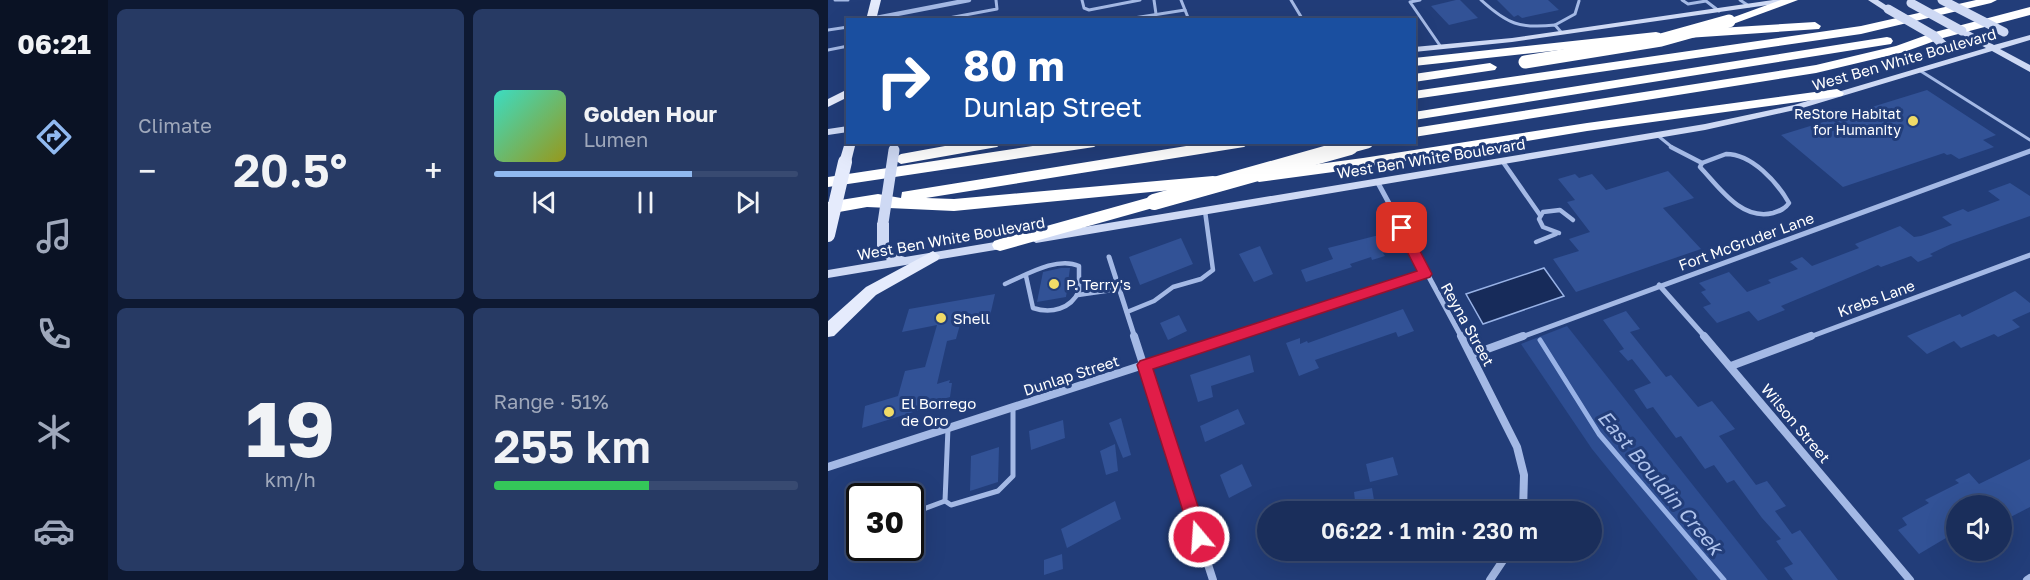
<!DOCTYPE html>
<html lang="en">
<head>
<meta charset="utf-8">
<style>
  :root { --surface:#1a2e5b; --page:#273a64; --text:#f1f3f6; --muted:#9fa8bb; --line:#384a71; --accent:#90b9f0 }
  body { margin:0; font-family:"Golos Text",sans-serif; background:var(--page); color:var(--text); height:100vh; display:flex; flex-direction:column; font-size:22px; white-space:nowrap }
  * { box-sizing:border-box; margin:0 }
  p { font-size:20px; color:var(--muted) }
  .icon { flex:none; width:33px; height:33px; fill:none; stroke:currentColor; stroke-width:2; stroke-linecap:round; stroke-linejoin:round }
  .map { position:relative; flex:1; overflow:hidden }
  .drawer { display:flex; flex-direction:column; gap:9px; padding:9px; background:#0e1932; width:720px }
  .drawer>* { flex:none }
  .top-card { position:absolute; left:18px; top:18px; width:570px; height:126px; border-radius:0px; box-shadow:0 6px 24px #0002,0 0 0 2px var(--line); background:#1a4fa0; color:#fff; overflow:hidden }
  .controls { position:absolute; left:1118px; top:495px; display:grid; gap:12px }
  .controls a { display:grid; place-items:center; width:66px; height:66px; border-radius:50%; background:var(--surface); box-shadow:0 6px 24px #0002,0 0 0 2px var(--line); font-size:30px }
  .speed { position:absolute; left:18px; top:483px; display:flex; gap:12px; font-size:30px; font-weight:700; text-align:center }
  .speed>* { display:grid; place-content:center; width:78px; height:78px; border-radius:50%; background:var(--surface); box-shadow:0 6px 24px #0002,0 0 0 2px var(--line); line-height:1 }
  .speed .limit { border:3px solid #111; border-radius:9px; background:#fff; color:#111 }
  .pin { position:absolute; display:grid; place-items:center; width:51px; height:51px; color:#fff; margin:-26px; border-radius:12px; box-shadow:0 3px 9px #0006 }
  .me { position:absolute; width:66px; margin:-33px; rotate:342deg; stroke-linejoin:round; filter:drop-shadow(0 0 4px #0008) }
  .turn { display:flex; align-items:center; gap:21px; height:126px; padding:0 18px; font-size:27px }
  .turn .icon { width:78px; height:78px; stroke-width:2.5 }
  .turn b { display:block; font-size:42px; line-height:51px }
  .big { font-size:45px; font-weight:600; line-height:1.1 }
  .drawer .card { flex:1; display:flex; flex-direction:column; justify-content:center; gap:9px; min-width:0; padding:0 21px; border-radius:9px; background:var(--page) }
  .drawer .dial { align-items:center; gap:0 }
  .dial b { font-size:78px; line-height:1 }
  .song { display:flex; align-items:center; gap:18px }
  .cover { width:72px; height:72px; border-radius:9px; background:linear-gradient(135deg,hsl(170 70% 55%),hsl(60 70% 35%)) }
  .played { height:6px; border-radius:3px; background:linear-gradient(90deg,var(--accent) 65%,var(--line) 65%) }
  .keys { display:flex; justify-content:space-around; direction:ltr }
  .heat { display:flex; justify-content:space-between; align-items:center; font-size:33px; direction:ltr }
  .charge { height:9px; border-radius:4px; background:linear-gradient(90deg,#34c759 51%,var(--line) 0) }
  .drawer .tiles { flex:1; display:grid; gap:9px; grid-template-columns:repeat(2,1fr) }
  .trip { position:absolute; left:429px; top:501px; width:345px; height:60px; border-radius:30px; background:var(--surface); box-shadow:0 6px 24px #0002,0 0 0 2px var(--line); font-weight:600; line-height:60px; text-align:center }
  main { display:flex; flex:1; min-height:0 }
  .dock { display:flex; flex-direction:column; width:108px; justify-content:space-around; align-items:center; background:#0a1224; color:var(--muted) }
  .dock .icon { width:42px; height:42px }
  .dock .on { color:var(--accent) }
  .dock b { font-size:27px; color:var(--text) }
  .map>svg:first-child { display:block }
  .green { fill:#2d4d91 }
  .water { fill:#172b5a; stroke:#98b2e6; stroke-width:1.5 }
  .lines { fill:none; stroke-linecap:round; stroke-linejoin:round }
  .stream { stroke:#98b2e6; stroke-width:5 }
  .building { fill:#325296 }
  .lane-far2 { stroke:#a4b9e5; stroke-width:3 }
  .lane-far1 { stroke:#a4b9e5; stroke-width:4.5 }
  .lane { stroke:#a4b9e5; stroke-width:5 }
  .street-far2 { stroke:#a4b9e5; stroke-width:4.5 }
  .street-far1 { stroke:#a4b9e5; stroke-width:5 }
  .street { stroke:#a4b9e5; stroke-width:8 }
  .secondary { fill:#ced9f4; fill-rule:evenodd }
  .primary { fill:#e5ebfc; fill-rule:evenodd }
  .highway { fill:#fff; fill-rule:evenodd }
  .secondary-bridge-far1 { stroke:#ced9f4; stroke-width:9 }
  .secondary-bridge { stroke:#ced9f4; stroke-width:11 }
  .primary-bridge { stroke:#e5ebfc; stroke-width:14 }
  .highway-bridge-far1 { stroke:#fff; stroke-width:13 }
  .highway-bridge { stroke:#fff; stroke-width:16 }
  .route { fill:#e11d48; stroke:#92132f; stroke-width:1.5 }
  .poi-dot { fill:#f0db67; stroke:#223d79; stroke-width:2 }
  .labels { text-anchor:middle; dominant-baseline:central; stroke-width:6; stroke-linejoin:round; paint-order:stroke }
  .far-poi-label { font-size:14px; fill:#fff; stroke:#223d79; text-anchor:end }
  .street-label { font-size:15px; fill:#fff; stroke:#223d79 }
  .poi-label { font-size:15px; fill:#fff; stroke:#223d79; text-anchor:start }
  .near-water-label { font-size:20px; font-style:italic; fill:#afc3ec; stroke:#223d79 }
</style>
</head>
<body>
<main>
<nav class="dock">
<b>06:21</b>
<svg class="icon on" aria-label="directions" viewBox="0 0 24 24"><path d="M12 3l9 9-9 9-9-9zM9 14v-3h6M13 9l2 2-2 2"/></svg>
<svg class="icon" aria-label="music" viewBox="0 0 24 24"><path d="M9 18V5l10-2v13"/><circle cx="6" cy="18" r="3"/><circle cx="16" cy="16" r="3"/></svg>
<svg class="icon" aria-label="phone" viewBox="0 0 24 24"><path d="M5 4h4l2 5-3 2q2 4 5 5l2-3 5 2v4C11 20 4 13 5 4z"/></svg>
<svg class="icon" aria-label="climate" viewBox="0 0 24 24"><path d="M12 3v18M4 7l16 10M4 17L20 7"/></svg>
<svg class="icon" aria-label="car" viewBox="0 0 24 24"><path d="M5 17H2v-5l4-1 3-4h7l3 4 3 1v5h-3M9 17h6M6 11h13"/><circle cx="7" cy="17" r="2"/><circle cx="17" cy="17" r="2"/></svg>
</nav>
<section class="drawer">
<div class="tiles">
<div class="card"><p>Climate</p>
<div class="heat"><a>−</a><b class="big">20.5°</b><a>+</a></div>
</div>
<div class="card">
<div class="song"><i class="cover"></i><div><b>Golden Hour</b><p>Lumen</p></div></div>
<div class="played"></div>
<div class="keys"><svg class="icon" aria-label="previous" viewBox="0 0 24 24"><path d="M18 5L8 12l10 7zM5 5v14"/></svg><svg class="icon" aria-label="pause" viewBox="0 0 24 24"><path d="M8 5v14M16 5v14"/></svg><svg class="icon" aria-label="next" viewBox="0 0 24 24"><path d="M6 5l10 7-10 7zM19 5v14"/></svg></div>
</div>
<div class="card dial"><b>19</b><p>km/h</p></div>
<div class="card"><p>Range · 51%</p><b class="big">255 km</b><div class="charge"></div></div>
</div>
</section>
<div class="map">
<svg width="1202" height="580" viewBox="0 0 1202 580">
  <rect width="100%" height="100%" fill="#223d79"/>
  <polygon class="green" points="739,326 940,580 870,580 764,449 693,344"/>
  <polygon class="water" points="716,268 736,296 655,324 638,294"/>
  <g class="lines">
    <polyline class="stream" points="712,340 771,434 896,580"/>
  </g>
  <g class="building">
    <polygon points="628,0 632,0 650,18 621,25 603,6"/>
    <polygon points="669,0 720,0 731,10 694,18 690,15 686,17"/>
    <polygon points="1099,90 1168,135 1155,140 1166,147 1131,159 1123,154 1119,155 1116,153 1015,187 953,135"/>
    <polygon points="840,171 866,198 835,208 873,249 748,292 725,259 751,251 741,239 762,232 739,202 747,200 730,179 747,174 751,178 764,174 778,190"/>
    <polygon points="1182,183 1202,196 1202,216 1123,244 1102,254 1105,256 1090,262 1083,256 1053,267 1050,265 1039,270 953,306 957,310 930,321 921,311 889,323 875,307 883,304 873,292 878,290 871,283 901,272 919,292 943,283 940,280 970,269 962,262 974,257 984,266 1031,248 1027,244 1072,226 1086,237 1093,236 1124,225 1114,217 1135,209 1140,212 1172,200 1160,191"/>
    <polygon points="547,236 553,236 560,252 555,253 557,256 544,260 543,257 522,264 524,267 478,282 473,270 505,259 500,248"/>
    <polygon points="353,238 365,264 312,285 301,257"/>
    <polygon points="432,246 445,274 426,282 411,254"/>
    <polygon points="233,268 242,268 238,297 209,302 215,272"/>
    <polygon points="1187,291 1202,303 1202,312 1184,320 1192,327 1170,337 1166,334 1133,348 1126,341 1099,354 1079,336 1132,314 1134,317"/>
    <polygon points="167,294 162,316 133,321 128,339 119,341 109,384 122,380 121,383 124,383 122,397 115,399 114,403 34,428 37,406 70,396 77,371 97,367 109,325 74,332 81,309"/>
    <polygon points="575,309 586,331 570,337 568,332 487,360 491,368 471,376 458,343 472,338 472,344 479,341 480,343"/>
    <polygon points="798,311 812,329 802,332 838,377 843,375 870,407 884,401 907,429 891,436 928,485 939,481 958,506 947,511 964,534 972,530 1010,580 965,580 956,568 965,564 948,541 953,539 934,518 906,480 899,483 886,465 877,469 853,436 848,438 825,407 819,409 806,390 823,383 804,359 800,361 791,351 796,349 775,320"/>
    <polygon points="351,315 359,331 340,340 332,323"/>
    <polygon points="422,355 426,372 383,386 385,397 370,402 362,375"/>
    <polygon points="410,409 417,424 377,442 372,426"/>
    <polygon points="293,418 303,455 295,458 281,423"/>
    <polygon points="235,420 237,438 203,450 201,431"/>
    <polygon points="287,444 290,471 278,475 272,451"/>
    <polygon points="171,447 170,482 142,491 143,456"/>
    <polygon points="565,457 570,475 542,482 538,464"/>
    <polygon points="1202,459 1202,507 1173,522 1173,506 1128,506 1128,532 1091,554 1070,530 1079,525 1074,518 1101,503 1097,500 1131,483 1127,480 1141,473 1151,484"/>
    <polygon points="414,464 424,486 401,498 392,475"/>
    <polygon points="544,488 548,512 504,512 503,506 527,501 526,492"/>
    <polygon points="287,501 293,519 239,548 233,529"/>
    <polygon points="234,554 235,569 216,575 216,560"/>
  </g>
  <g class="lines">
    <g class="lane-far2">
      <polyline points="7,0 20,0"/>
      <polyline points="254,0 256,8 261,10 312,0"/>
      <polyline points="326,0 328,14"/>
      <polyline points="353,0 361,20"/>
      <polyline points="463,0 475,20"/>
      <polyline points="592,0 582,2 613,47"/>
      <path d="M653,0C679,24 692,29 727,25L733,32"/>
      <polyline points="854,0 860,4 878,1 891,11"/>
      <polyline points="912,0 921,6"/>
      <polyline points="110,20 169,9 168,0"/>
      <polyline points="293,20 357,10"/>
      <polyline points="727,25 747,14 751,1"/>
      <polyline points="0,30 20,27"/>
      <polyline points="0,50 20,46"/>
      <polyline points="1091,70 1202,140"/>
      <polyline points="829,135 845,148"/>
    </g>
    <g class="lane-far1">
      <polyline points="843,147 874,163"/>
      <path d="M898,154C924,154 949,182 961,203C957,209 952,211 945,213C913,221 891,187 872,167L874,163Z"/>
      <polyline points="675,162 712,215"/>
      <polyline points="731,233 715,227 711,219 715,212 732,210 745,220"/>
      <polyline points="708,242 728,234"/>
      <path d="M177,284C198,275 229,256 251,266V291C243,309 223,314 205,308L198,276"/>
      <polyline points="250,295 291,289"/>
      <polyline points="299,312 326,301 345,287 373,279 385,270 377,211"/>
    </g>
    <g class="lane">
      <polyline points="120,428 117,501 123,505 170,491 185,476 185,408"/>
      <polyline points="82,514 117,501"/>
    </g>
    <polyline class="street-far2" points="43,19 141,0"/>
    <g class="street-far1">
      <polyline points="550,183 634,338"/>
      <polyline points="281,257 307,338"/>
      <polyline points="831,285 878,338"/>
      <polyline points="400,338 597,274"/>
      <polyline points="691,338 1202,151"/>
      <polyline points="979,338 1202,255"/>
    </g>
    <g class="street">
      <polyline points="306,336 385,580"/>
      <polyline points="633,336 689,447 696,475 695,512"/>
      <polyline points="876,336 1082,580"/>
      <polyline points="643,355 695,336"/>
      <polyline points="903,366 983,336"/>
      <polyline points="0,467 405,336"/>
      <polyline points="662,580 682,550"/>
      <polyline points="1199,580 1202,578"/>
    </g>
    <g class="secondary">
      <polygon points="945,0 965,0 961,2 684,42 586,52 586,47 684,38"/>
      <polygon points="1040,0 1050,0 1064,9 1057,11"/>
      <polygon points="1131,29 1137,29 1166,45 1202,35 1202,40 1172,49 1202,65 1202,72 1164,51 971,109 877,130 208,243 202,239 208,235 877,124 966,105 1158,48 1131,33"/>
      <polygon points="20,126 20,132 0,135 0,129"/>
      <polygon points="55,219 61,223 61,249 67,254 77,257 179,240 185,244 179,248 0,278 0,270 59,260 49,251 49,223"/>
    </g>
    <g class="primary">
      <polygon points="43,0 53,0 48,20 38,20"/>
      <polygon points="20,89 20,97 0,107 0,99"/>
      <polygon points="18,139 20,139 20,142 28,142 23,162 17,166 11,162"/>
      <polygon points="105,251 112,256 110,260 48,295 6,336 0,337 0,321 38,287"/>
    </g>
    <g class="highway">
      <polygon points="953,0 970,0 905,24 897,24 895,21"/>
      <polygon points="1148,0 1169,0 1163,3 1033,34 586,99 586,91 1033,26"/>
      <polygon points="1202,7 1202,15 1115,38 1076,52 988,73 586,137 586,128 988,65 1068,46 1107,32"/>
      <polygon points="987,22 993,26 991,29 859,38 853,34 859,30"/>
      <polygon points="828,32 832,33 834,36 832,39 586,66 586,58"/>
      <polygon points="1059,37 1063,38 1065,41 1063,44 586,120 586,112"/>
      <polygon points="662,63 669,67 667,70 586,82 586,74"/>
      <polygon points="1009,89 1016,93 1014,96 759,131 535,168 431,182 423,177 431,172 535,158 759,123"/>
      <polygon points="139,142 176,142 169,147 73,164 65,159 73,154"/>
      <polygon points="231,142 273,142 266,147 0,187 0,177"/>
      <polygon points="383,142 423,142 416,147 98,198 126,199 385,176 391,177 393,181 391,185 385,186 126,211 39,207 0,214 0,202 50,194 73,198 74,192 80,191"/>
      <polygon points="326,196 332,198 334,202 332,206 172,251 166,249 164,245 166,241 172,239"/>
    </g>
    <g class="secondary-bridge-far1">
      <polyline points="1114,0 1176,32"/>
      <polyline points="1083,3 1134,31"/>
      <polyline points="1060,9 1105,35 1117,47"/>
    </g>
    <polyline class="secondary-bridge" points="55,223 66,150"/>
    <polyline class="primary-bridge" points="0,235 17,162"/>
    <g class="highway-bridge-far1">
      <polyline points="697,62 833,40 901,21"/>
      <polyline points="517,148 539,142"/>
    </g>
    <polyline class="highway-bridge" points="326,202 522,147"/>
  </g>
  <polygon class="route" points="574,223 580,228 604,274 602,277 325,369 380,537 378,543 371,546 365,543 309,365 312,361 589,271 567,228"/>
  <g class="poi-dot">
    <circle cx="1085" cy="121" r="6"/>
    <circle cx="226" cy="284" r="6"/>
    <circle cx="113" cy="318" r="6"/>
    <circle cx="61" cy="412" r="6"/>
  </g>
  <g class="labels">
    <g class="far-poi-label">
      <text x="1073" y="113">ReStore Habitat<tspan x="1073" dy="16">for Humanity</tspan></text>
    </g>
    <g class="street-label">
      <text transform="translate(1076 59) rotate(-16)">West Ben White Boulevard</text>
      <text transform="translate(603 158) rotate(-9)">West Ben White Boulevard</text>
      <text transform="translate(123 238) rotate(-10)">West Ben White Boulevard</text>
      <text transform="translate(918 241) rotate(-20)">Fort McGruder Lane</text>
      <text transform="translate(1048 298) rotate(-20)">Krebs Lane</text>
      <text transform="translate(640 324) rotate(61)">Reyna Street</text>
      <text transform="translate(243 375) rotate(-18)">Dunlap Street</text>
      <text transform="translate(968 423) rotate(50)">Wilson Street</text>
    </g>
    <g class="poi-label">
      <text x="238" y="284">P. Terry's</text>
      <text x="125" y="318">Shell</text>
      <text x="73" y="403">El Borrego<tspan x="73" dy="17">de Oro</tspan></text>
    </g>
    <g class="near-water-label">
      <text transform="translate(833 482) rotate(50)">East Bouldin Creek</text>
    </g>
  </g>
</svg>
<div class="controls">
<a><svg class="icon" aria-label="sound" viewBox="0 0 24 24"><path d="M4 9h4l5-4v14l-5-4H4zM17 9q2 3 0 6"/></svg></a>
</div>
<div class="speed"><div class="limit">30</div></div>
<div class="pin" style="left:574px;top:228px;background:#d93025"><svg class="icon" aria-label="arrive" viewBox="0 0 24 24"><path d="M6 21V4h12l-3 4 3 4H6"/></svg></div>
<svg class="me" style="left:371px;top:537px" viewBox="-20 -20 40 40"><circle r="17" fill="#e11d48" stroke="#fff" stroke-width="3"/><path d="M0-11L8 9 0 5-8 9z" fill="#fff"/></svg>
<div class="trip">06:22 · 1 min · 230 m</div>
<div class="top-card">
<div class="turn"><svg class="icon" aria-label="right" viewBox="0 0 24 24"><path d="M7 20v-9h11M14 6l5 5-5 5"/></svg><div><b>80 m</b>Dunlap Street</div></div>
</div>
</div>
</main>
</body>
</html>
